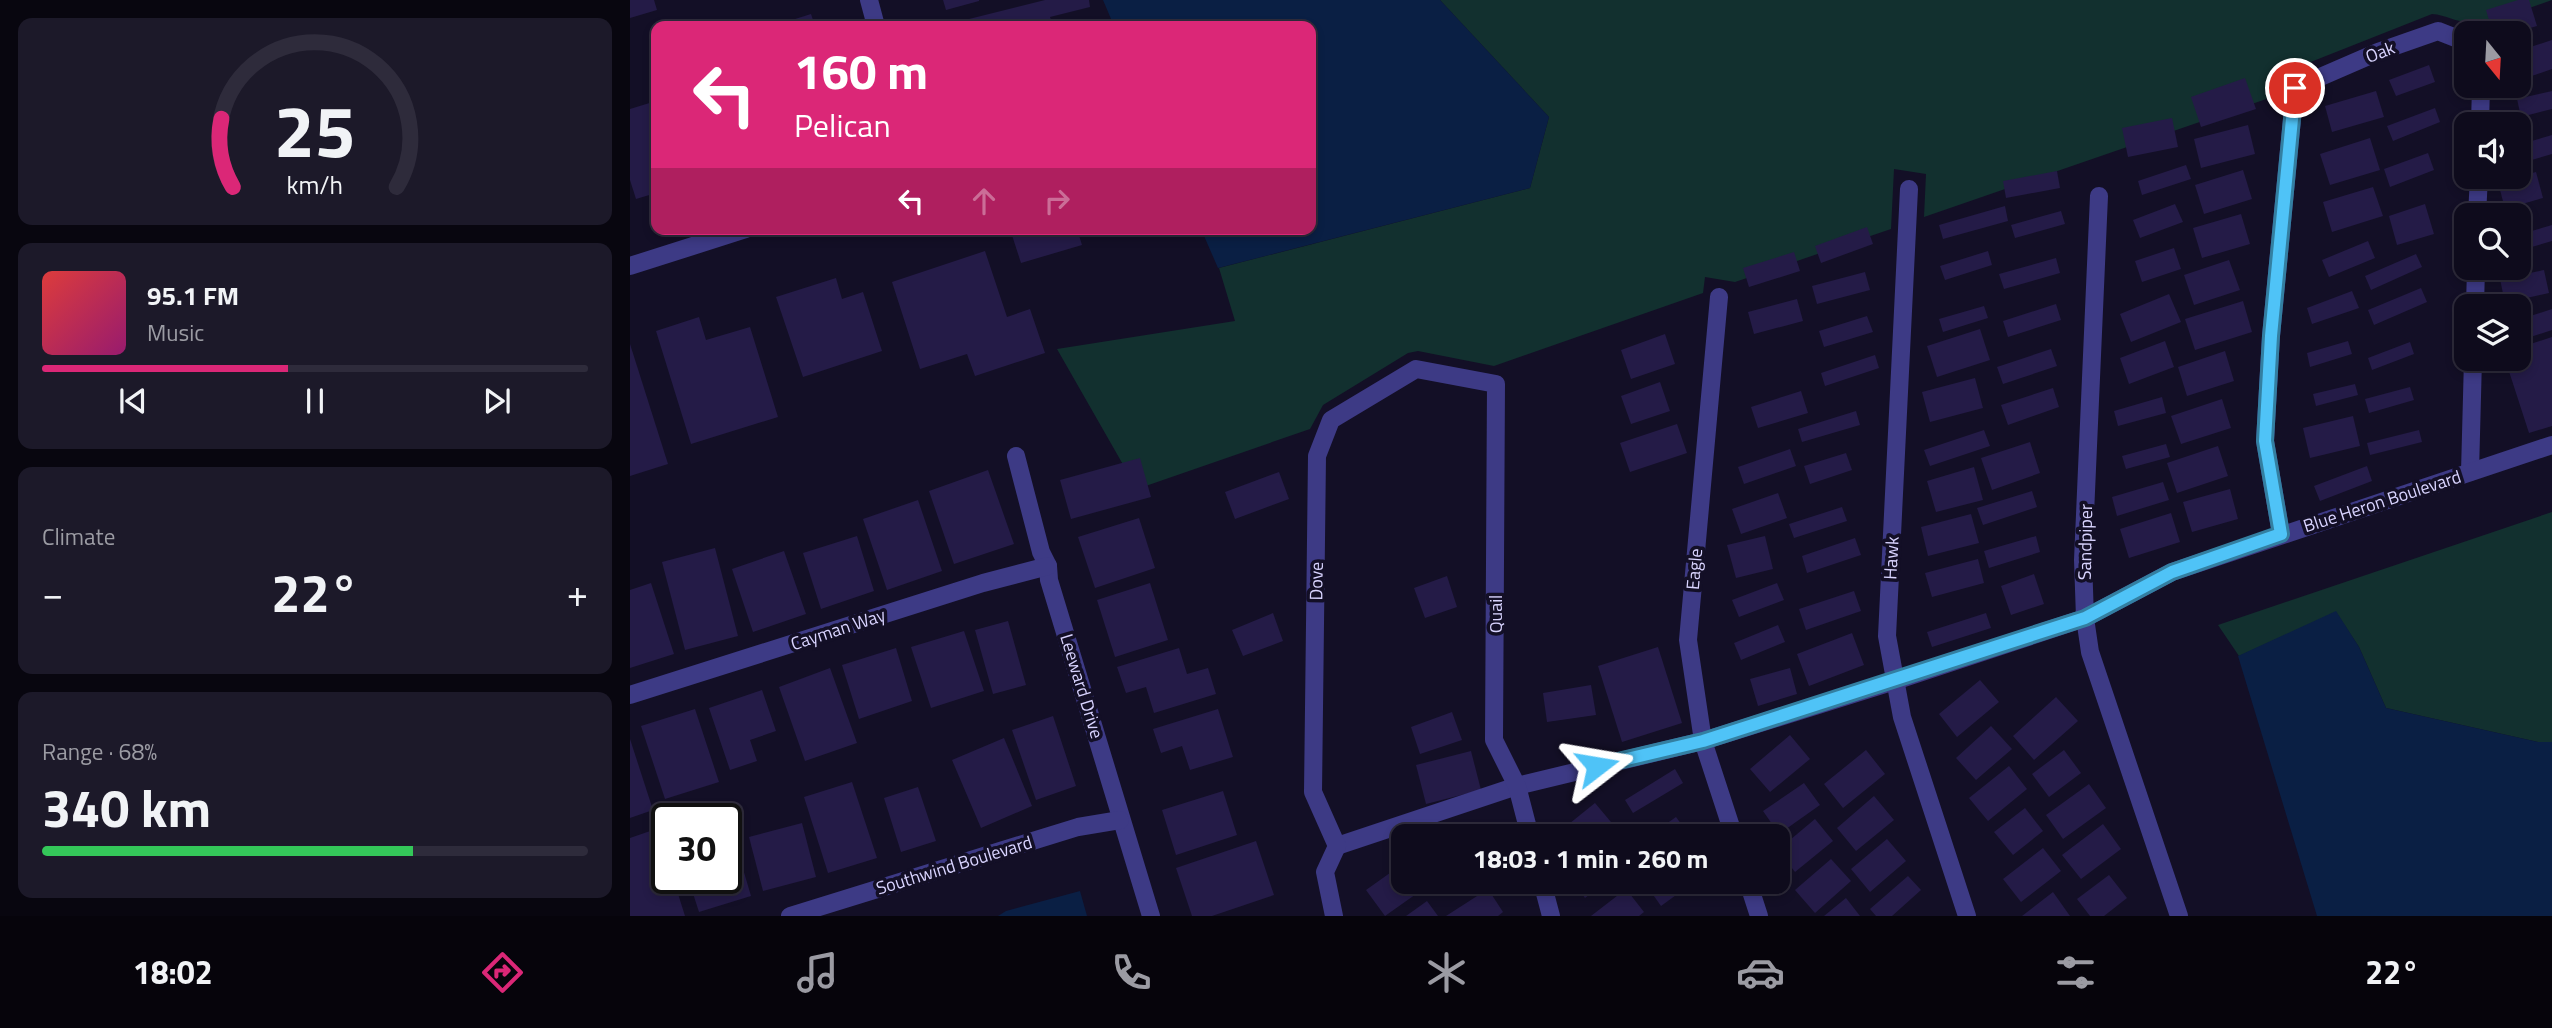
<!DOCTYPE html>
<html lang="en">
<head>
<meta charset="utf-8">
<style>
  :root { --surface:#0e0b1c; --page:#1c1929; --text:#f1f3f6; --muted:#9b9ba3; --line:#2e2b3b; --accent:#db2777 }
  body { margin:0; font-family:"Titillium Web",sans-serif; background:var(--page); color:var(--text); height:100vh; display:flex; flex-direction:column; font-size:26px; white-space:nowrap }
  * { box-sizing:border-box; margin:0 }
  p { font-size:23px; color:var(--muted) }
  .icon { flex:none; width:38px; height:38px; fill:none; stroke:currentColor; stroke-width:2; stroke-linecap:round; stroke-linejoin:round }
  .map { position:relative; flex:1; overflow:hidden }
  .panel { display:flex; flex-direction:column; gap:18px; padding:18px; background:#08060f; width:630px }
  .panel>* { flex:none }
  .guide { position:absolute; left:21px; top:21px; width:665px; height:214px; border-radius:14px; box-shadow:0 4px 10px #0003,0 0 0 2px var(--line); background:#db2777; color:#fff; overflow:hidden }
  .needle { width:46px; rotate:162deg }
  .buttons { position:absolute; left:1824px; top:21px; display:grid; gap:14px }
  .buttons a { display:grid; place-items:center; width:77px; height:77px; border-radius:14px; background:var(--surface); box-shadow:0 4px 10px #0003,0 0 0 2px var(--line); font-size:35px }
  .speed { position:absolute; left:21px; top:803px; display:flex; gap:14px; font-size:35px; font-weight:700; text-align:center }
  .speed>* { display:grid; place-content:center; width:91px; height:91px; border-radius:50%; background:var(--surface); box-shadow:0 4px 10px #0003,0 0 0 2px var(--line); line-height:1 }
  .speed .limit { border:4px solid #111; border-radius:10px; background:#fff; color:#111 }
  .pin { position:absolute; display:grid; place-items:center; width:60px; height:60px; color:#fff; margin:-30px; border:4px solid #fff; border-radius:50%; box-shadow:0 2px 7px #0007 }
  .me { position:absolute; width:77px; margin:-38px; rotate:76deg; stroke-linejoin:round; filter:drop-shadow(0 0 5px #0008) }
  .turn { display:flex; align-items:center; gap:24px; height:147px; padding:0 28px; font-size:32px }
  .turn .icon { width:91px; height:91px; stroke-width:2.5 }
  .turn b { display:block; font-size:49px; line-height:60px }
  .lanes { display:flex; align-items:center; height:66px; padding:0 28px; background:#0003; justify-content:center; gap:35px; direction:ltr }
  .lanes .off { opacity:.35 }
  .big { font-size:52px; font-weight:700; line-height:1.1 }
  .panel .card { flex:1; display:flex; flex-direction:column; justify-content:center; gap:10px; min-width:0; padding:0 24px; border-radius:14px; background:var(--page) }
  .panel .dial { align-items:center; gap:0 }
  .dial svg { height:182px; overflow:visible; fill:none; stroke:var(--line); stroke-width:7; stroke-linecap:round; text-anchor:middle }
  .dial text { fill:var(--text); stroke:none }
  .song { display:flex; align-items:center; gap:21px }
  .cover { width:84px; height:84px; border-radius:10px; background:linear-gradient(135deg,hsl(0 70% 55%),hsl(320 70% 35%)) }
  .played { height:7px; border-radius:4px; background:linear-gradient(90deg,var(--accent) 45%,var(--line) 45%) }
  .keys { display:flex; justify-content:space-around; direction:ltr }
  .heat { display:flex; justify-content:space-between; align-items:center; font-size:38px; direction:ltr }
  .charge { height:10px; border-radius:5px; background:linear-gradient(90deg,#34c759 68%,var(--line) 0) }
  .trip { position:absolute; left:761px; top:824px; width:399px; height:70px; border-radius:14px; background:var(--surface); box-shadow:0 4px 10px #0003,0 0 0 2px var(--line); font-weight:700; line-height:70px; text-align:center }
  .dock { display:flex; height:112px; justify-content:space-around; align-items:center; background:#06040b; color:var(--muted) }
  .dock .icon { width:49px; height:49px }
  .dock .on { color:var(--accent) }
  .dock b { font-size:32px; color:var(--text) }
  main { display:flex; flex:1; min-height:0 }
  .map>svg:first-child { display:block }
  .green { fill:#12302f }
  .water { fill:#0a1f44 }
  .building { fill:#241b47 }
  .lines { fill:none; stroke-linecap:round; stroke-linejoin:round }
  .minor { stroke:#3d3a85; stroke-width:18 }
  .route-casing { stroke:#337fa1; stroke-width:18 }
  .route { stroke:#4fc3f7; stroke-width:12 }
  .labels { text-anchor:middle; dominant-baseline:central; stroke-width:7; stroke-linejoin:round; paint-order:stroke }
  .street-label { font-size:18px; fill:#d9d4ff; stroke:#130f26 }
</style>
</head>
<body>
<main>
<section class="panel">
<div class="card dial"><svg viewBox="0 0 100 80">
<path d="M14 69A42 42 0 1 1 86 69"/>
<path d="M14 69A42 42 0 0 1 9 39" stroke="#db2777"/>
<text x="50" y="56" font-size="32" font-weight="700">25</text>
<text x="50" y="72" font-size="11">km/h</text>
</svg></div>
<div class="card">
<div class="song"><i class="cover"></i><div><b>95.1 FM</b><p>Music</p></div></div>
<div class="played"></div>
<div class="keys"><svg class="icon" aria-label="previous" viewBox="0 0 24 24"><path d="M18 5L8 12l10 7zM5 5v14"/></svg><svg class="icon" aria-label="pause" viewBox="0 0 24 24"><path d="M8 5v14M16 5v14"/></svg><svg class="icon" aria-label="next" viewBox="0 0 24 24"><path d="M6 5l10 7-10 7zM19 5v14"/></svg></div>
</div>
<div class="card"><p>Climate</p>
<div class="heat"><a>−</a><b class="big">22°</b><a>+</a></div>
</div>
<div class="card"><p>Range · 68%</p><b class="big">340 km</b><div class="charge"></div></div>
</section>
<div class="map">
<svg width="1922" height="916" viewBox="0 0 1922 916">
  <rect width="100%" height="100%" fill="#130f26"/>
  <g class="green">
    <path d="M810,0H1922L1849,26L1848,21C1831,26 1819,15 1802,14L1663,69L1651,67V75L1644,77L1648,95L1294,217L1296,174L1264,169L1261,229L1105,282L1075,277L1073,293L864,366L788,351L778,353L693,405L680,429L507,489L427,349L605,321L589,268L900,188L919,117Z"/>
    <polygon points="1922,512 1922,742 1908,742 1756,708 1729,647 1706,612 1609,656 1588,625"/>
  </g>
  <g class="water">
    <polygon points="473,0 810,0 919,117 900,188 588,268 571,229 681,229 681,26 484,26"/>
    <polygon points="1706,611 1729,647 1756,708 1908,742 1922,742 1922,916 1687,916 1608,656"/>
    <polygon points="450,891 457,916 368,916 376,911"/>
  </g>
  <g class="building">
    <polygon points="0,0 24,0 27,10 0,18"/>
    <polygon points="313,0 349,0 349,1 316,10"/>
    <polygon points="415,0 459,0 460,7 420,17 423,26 336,26 335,20"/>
    <polygon points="1888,0 1899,0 1907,26 1883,33 1863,33 1856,10"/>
    <polygon points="181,14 185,26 143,26"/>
    <polygon points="1922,40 1922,69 1890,80 1888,51"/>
    <polygon points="1799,65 1805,82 1766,96 1759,80"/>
    <polygon points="1615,78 1626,109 1571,127 1561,97"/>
    <polygon points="1746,91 1754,117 1702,132 1695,106"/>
    <polygon points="1922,91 1922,109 1891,117 1887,99"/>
    <polygon points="26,101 26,193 6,199 0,180 0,109"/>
    <polygon points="1805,108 1810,122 1763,141 1757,126"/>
    <polygon points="1542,118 1548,147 1498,157 1492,128"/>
    <polygon points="1618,125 1625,154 1571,168 1564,139"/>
    <polygon points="1922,135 1922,154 1888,164 1888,145"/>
    <polygon points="1740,138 1750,170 1700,185 1690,154"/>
    <polygon points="1798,153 1804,170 1760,187 1754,169"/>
    <polygon points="1556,165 1561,179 1512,195 1508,181"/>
    <polygon points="1613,170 1622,199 1574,214 1565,185"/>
    <polygon points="1427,171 1430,188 1376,198 1373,181"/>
    <polygon points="1906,172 1913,198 1875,209 1868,182"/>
    <polygon points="1743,187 1753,216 1702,232 1693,202"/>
    <polygon points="1545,204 1553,222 1510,238 1503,220"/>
    <polygon points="1795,204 1804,234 1767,245 1759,216"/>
    <polygon points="1375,206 1378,221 1313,239 1309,225"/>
    <polygon points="1431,211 1435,224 1385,238 1381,225"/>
    <polygon points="1611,214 1620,244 1572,258 1563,228"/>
    <polygon points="1922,225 1922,241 1888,251 1888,235"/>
    <polygon points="1237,227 1243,244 1191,263 1185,246"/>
    <polygon points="380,229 447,229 452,245 391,263"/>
    <polygon points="1738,241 1745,258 1699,277 1692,260"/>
    <polygon points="1544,248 1551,269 1512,282 1505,261"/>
    <polygon points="355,251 377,317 400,309 415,353 345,376 337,354 290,369 262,282"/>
    <polygon points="1358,251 1362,265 1315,280 1310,266"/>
    <polygon points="1164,252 1170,271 1119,287 1113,268"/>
    <polygon points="1786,254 1792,267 1741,290 1735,276"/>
    <polygon points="1426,258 1430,273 1374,289 1369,274"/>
    <polygon points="1599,260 1610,290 1564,305 1554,275"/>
    <polygon points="1914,270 1919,293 1875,303 1870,279"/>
    <polygon points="1235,272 1240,290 1187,304 1182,286"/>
    <polygon points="206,278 212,299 233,292 252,351 173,377 146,297"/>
    <polygon points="1791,288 1797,302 1744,325 1738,310"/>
    <polygon points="1722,291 1729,308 1682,324 1677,308"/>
    <polygon points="1539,294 1551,322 1501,342 1490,314"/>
    <polygon points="1167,299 1173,321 1124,334 1118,312"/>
    <polygon points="1613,301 1622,332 1565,350 1555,319"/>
    <polygon points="1426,304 1431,320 1378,337 1373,321"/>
    <polygon points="1354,306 1358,318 1313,332 1309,319"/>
    <polygon points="1922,309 1922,330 1888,341 1888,320"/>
    <polygon points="1237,316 1243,332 1194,347 1189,331"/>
    <polygon points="69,317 76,340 120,327 148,417 61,444 26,331"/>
    <polygon points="1350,329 1360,360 1307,377 1297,346"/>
    <polygon points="1035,334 1045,364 1001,379 991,350"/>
    <polygon points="1922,337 1922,426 1899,433 1875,359 1888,359 1888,348"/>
    <polygon points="1535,341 1544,367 1499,384 1490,358"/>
    <polygon points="1718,341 1722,354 1680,367 1677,353"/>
    <polygon points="1780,342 1784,354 1742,370 1738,358"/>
    <polygon points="0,344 38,464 0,476"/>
    <polygon points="1421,349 1427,366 1373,384 1367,367"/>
    <polygon points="1595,351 1604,381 1557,396 1548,367"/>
    <polygon points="1245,355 1249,368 1195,386 1191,373"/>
    <polygon points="1345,378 1353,408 1300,422 1292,392"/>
    <polygon points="1030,382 1040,411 1001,424 991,396"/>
    <polygon points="1725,384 1728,395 1686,406 1683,394"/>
    <polygon points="1780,387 1784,400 1739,413 1735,399"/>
    <polygon points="1423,388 1429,407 1378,425 1371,405"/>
    <polygon points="1171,391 1178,413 1128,428 1121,407"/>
    <polygon points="1532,397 1536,413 1488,426 1484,411"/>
    <polygon points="1592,399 1601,428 1551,444 1541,416"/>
    <polygon points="1226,411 1230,425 1172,442 1168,429"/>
    <polygon points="1723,416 1730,446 1680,458 1673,428"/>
    <polygon points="1047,424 1057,453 1000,472 990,443"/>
    <polygon points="1354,430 1360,446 1300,466 1294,450"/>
    <polygon points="1789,430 1792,442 1740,455 1737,443"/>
    <polygon points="1400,442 1410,473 1362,490 1351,458"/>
    <polygon points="1536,444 1540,457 1496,469 1492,456"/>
    <polygon points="1588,446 1598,476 1547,493 1537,463"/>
    <polygon points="1160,449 1166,466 1114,484 1108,467"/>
    <polygon points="1216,453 1222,470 1180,484 1174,466"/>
    <polygon points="510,458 521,497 441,519 430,480"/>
    <polygon points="1737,466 1742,481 1690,501 1684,486"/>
    <polygon points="1344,467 1353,500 1306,512 1297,481"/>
    <polygon points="358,470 384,544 324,564 299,491"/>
    <polygon points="649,472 659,499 605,519 595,492"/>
    <polygon points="1533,482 1539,500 1487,516 1482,497"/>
    <polygon points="1600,489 1608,519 1562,532 1553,502"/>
    <polygon points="1402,491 1407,507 1353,525 1347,508"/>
    <polygon points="1148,493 1157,518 1111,534 1102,509"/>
    <polygon points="288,500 312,571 257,590 233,519"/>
    <polygon points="1212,507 1217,521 1164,538 1159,524"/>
    <polygon points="1541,513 1550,542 1499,558 1490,529"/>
    <polygon points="1341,514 1349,543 1298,556 1291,527"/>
    <polygon points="509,518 525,568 465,588 448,537"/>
    <polygon points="227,536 244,591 191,609 173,553"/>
    <polygon points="1135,536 1143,569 1106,578 1097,545"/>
    <polygon points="1406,536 1410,552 1359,568 1354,551"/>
    <polygon points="1225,538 1231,555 1177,573 1172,556"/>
    <polygon points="85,548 108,636 55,650 32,562"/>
    <polygon points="154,551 176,614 123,632 102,569"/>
    <polygon points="1348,559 1354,583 1302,597 1295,573"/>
    <polygon points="1404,574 1414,604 1381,615 1371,586"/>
    <polygon points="817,576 827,607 795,618 784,588"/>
    <polygon points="21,583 44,654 0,668 0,590"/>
    <polygon points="520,583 538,640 485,657 467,600"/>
    <polygon points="1147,583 1154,600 1109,617 1102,600"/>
    <polygon points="1224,591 1231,611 1176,630 1169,609"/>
    <polygon points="643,613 653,641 613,656 602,630"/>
    <polygon points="1356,613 1361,628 1302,647 1297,632"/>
    <polygon points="378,621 396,685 363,694 345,630"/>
    <polygon points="1148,625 1155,642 1111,660 1104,643"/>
    <polygon points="334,631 354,691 301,708 281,647"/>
    <polygon points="1222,633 1234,665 1179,686 1167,654"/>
    <polygon points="1028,647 1052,723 992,742 968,666"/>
    <polygon points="266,648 282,701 229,719 212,665"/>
    <polygon points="549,648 557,674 578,668 586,694 524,713 516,687 496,693 487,667"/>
    <polygon points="200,668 227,743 175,761 149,687"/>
    <polygon points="1160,668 1167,694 1128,706 1120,679"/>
    <polygon points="1350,680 1369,702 1327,737 1309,714"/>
    <polygon points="961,685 966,715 917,722 913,693"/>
    <polygon points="132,690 146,731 120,740 127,761 100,770 79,708"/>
    <polygon points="1426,697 1448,721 1404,760 1383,736"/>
    <polygon points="65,709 89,782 35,799 11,726"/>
    <polygon points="588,709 603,757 560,770 552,746 531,753 523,729"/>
    <polygon points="822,712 832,740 790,754 781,727"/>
    <polygon points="423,716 446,786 406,800 382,730"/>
    <polygon points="1361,726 1382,749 1346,780 1326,758"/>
    <polygon points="1160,735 1180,759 1140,792 1120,769"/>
    <polygon points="374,738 402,806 351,828 322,760"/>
    <polygon points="0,739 23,810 0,818"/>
    <polygon points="1236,750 1255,774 1213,808 1194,784"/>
    <polygon points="1434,750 1451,773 1419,797 1402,774"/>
    <polygon points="841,751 851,790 796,804 786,765"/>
    <polygon points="1379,766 1397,789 1358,821 1339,798"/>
    <polygon points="1045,769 1053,783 1003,813 995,800"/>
    <polygon points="222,782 247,858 198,873 174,797"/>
    <polygon points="1174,783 1190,805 1149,834 1133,811"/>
    <polygon points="1459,784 1476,808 1433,839 1416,815"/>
    <polygon points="288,787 306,841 271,852 254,798"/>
    <polygon points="593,791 607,835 546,855 532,810"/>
    <polygon points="1244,796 1264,820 1226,851 1207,828"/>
    <polygon points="965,803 986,828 976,836 924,836"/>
    <polygon points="1395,808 1413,831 1383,855 1364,832"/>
    <polygon points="1046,817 1060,836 1019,836"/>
    <polygon points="1185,819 1203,841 1165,872 1148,850"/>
    <polygon points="172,823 186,877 133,891 119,837"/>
    <polygon points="1473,824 1491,849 1451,879 1432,855"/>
    <polygon points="26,829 37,861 37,878 43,878 55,916 0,916 0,838"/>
    <polygon points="1257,839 1276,861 1240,892 1221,869"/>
    <polygon points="626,841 644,895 582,916 562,916 546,868"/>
    <polygon points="105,842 121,896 69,912 58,878 96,878 96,845"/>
    <polygon points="1413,848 1431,871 1391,902 1373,879"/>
    <polygon points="1201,859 1221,881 1185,913 1165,890"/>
    <polygon points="774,863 774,882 793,882 796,887 755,916 736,890"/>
    <polygon points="1479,875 1497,898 1474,916 1460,916 1447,899"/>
    <polygon points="1278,876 1291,890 1262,916 1246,916 1240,909"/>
    <polygon points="944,882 975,882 955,898"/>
    <polygon points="1029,882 1064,882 1031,906 1019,889"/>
    <polygon points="858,889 873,912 868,916 816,916"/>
    <polygon points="996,889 1014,912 1009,916 961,916"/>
    <polygon points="1423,892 1440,916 1392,916"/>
    <polygon points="1216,898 1230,916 1194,916"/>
    <polygon points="797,901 808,916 776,916"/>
  </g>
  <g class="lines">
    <g class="minor">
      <polyline points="239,0 246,26"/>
      <polyline points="1850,124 1851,86"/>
      <polyline points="1279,189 1257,636 1272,717 1337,916"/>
      <polyline points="1469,196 1453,560 1455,618 1460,652 1549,916"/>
      <polyline points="1847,215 1849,177"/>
      <polyline points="0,266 116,229"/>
      <polyline points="1089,297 1058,640 1073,741 1104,836"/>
      <polyline points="1845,306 1846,268"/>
      <polyline points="386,456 411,552 418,566 419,580 521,916"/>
      <polyline points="1840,472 1843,359"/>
      <polyline points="1651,534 1635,441 1641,336 1665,88 1748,52 1808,31 1836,42"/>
      <polyline points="0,695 353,583 418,566"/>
      <polyline points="707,846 887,786 1073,741 1265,681 1455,618 1542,572 1922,445"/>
      <polyline points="912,882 921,916"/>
      <polyline points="1118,882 1129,916"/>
      <polyline points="160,916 448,827 490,820"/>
      <polyline points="704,916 695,872 707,846 683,792 687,456 701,420 786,369 866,384 864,740 887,786 900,836"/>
    </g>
  </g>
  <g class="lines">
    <defs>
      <polyline id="route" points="967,766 1073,741 1455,618 1542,572 1651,534 1635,441 1641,336 1665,88"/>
    </defs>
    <use href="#route" class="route-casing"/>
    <use href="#route" class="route"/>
  </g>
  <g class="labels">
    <g class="street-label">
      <text transform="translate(1750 52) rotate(-21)">Oak</text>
      <text transform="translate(1752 501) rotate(-18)">Blue Heron Boulevard</text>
      <text transform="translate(1455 542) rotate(-89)">Sandpiper</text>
      <text transform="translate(1261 558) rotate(-87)">Hawk</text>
      <text transform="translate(1064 569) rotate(-85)">Eagle</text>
      <text transform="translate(686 581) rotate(-89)">Dove</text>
      <text transform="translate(865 614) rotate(-90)">Quail</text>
      <text transform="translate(208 629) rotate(-18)">Cayman Way</text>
      <text transform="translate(452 686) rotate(73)">Leeward Drive</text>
      <text transform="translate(324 865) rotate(-17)">Southwind Boulevard</text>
    </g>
  </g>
</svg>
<div class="buttons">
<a><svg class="needle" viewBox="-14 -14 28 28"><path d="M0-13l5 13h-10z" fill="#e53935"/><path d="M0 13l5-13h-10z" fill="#9b9ba3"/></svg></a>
<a><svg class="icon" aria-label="sound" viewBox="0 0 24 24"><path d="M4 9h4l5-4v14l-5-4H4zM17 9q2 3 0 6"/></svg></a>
<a><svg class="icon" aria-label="search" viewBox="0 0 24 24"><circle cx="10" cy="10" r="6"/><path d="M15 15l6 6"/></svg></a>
<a><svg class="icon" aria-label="layers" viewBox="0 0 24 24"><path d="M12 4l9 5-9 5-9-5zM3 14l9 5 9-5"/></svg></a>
</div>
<div class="speed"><div class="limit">30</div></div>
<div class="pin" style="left:1665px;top:88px;background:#d93025"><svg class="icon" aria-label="arrive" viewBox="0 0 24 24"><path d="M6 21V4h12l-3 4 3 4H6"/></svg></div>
<svg class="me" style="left:967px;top:766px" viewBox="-20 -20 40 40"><path d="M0-17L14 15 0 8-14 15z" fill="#4fc3f7" stroke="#fff" stroke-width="4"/></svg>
<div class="trip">18:03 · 1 min · 260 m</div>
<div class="guide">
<div class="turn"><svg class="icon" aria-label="left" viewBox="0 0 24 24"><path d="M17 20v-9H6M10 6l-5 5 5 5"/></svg><div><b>160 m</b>Pelican</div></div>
<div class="lanes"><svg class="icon" aria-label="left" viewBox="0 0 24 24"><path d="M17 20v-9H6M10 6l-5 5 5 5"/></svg><svg class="icon off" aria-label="ahead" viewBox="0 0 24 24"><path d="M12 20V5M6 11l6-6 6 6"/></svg><svg class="icon off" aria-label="right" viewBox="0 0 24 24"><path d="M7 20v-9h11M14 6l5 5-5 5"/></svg></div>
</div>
</div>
</main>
<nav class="dock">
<b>18:02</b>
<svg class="icon on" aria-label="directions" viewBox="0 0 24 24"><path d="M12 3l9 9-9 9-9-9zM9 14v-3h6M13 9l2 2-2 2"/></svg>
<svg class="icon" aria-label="music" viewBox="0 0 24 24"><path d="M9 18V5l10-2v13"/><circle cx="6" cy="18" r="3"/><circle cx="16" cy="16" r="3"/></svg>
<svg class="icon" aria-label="phone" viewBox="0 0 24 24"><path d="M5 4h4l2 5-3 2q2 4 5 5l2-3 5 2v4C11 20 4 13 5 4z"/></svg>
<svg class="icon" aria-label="climate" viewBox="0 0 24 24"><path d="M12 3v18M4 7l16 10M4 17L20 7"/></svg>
<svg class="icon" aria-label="car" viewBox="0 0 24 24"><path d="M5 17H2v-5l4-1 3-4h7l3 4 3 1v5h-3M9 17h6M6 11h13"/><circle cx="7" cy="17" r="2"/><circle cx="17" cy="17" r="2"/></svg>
<svg class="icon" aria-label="filters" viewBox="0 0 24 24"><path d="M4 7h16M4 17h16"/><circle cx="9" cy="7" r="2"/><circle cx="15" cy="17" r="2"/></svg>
<b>22°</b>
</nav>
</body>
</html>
